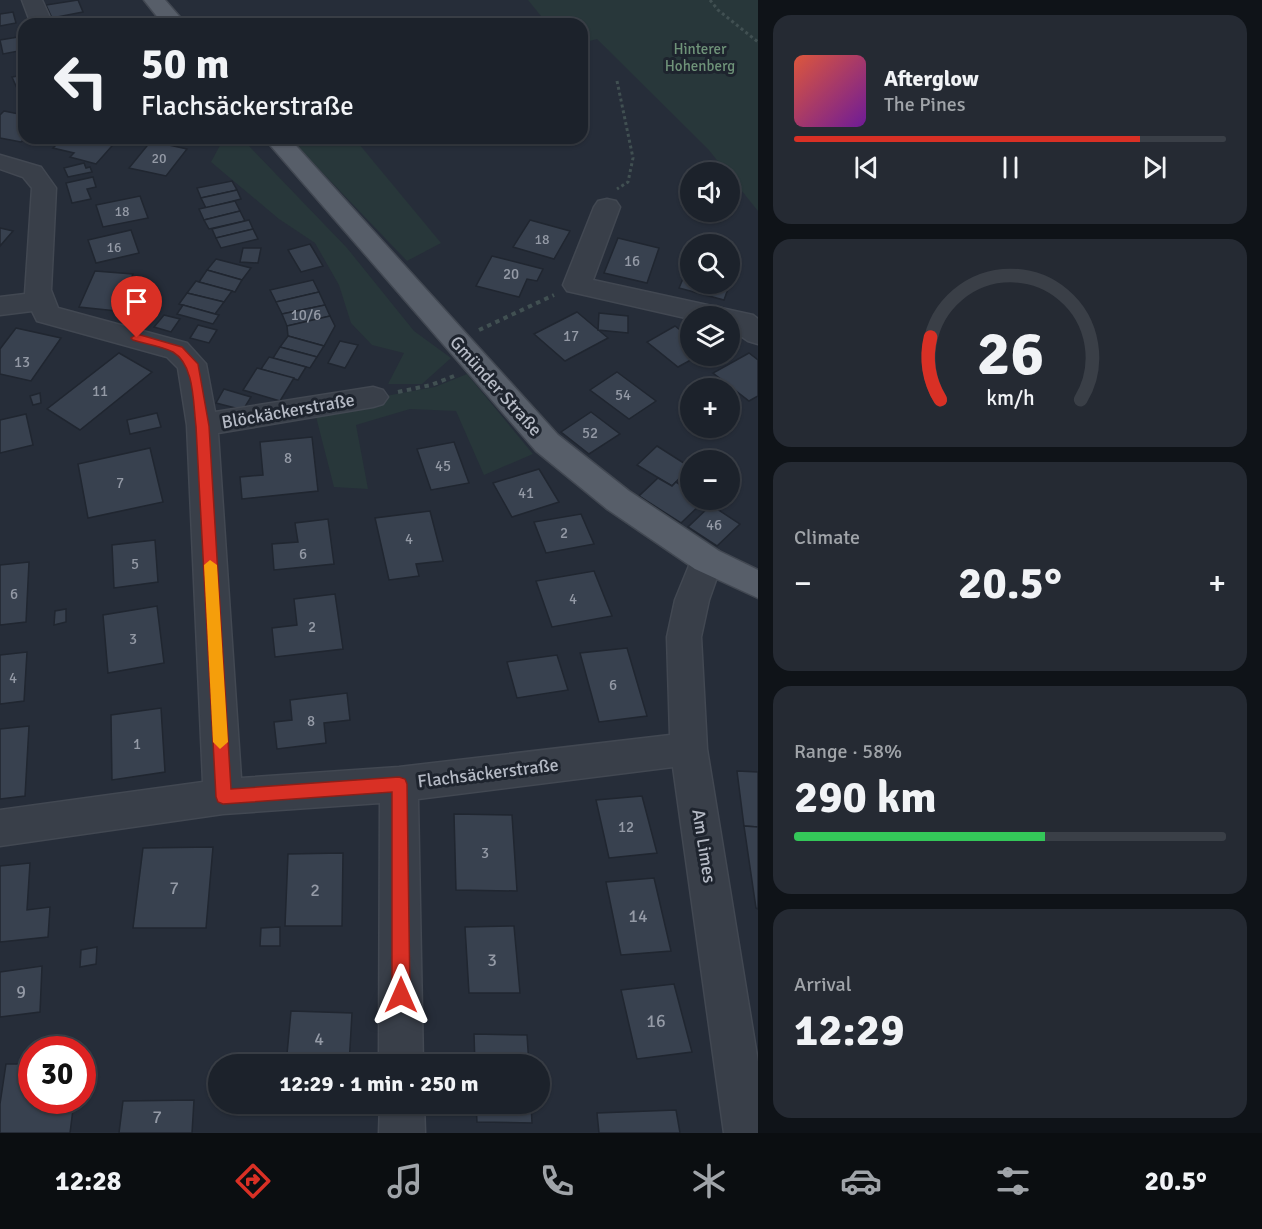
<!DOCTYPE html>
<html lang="en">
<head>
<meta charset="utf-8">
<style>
  :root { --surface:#1c222b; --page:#252a33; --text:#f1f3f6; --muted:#a0a4a9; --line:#3a3f47; --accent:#d93025 }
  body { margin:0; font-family:Signika,sans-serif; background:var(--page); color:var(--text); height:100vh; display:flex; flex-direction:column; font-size:22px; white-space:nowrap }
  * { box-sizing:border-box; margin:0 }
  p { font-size:20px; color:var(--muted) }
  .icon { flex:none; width:33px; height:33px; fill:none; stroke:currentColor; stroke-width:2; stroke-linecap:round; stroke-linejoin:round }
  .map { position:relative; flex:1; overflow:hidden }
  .drawer { display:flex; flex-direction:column; gap:15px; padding:15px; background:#0f1318; width:504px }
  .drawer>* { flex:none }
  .top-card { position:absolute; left:18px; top:18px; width:570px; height:126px; border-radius:18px; box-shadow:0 2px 4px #0004,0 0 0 2px var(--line); background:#1c222b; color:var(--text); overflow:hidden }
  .tools { position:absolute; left:680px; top:162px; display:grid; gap:12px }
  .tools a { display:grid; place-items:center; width:60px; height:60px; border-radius:50%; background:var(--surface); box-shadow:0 2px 4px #0004,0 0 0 2px var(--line); font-size:30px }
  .speed { position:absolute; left:18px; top:1036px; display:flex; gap:12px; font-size:30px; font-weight:700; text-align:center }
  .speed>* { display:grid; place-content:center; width:78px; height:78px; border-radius:50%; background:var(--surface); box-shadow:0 2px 4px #0004,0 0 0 2px var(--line); line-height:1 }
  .speed .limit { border:9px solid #d22; background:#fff; color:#111 }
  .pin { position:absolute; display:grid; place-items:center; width:51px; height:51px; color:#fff; margin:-62px -26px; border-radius:50% 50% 50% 0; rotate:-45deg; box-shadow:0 0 6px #0007 }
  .pin .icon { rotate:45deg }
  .me { position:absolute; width:66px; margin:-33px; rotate:0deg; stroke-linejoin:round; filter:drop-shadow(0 0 4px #0008) }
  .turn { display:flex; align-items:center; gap:21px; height:126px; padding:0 24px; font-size:27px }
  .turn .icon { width:78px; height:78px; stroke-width:2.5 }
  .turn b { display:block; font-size:42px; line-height:51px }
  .big { font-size:45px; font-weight:800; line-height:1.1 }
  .drawer .card { flex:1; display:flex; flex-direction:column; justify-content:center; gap:9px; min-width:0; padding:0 21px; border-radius:18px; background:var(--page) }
  .drawer .dial { align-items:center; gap:0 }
  .dial svg { height:156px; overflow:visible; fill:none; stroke:var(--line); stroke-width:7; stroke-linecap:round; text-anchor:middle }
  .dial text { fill:var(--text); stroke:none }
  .song { display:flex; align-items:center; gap:18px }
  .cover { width:72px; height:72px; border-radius:9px; background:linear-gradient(135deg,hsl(10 70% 55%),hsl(280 70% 35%)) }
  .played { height:6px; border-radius:3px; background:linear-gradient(90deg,var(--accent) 80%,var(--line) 80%) }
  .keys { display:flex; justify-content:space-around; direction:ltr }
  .heat { display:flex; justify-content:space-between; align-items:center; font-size:33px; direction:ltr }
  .charge { height:9px; border-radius:4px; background:linear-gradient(90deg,#34c759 58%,var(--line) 0) }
  .trip { position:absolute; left:208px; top:1054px; width:342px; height:60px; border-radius:30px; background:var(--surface); box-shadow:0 2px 4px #0004,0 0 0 2px var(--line); font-weight:800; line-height:60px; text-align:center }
  .tabs { display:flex; height:96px; justify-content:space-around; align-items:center; background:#0b0e11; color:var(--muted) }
  .tabs .icon { width:42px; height:42px }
  .tabs .on { color:var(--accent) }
  .tabs b { font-size:27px; color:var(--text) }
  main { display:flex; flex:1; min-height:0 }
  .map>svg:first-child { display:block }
  .green { fill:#28373a }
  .building { fill:#38414f; stroke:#202630; stroke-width:1.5 }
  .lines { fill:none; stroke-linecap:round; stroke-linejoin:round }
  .minor-casing { stroke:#424852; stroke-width:3 }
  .major-casing { stroke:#424852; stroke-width:3 }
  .path-far1 { stroke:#415052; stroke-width:3; stroke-dasharray:3 3; stroke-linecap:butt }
  .path { stroke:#415052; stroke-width:4; stroke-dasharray:4.5 4.5; stroke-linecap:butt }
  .minor { fill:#393f49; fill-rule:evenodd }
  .major { fill:#575e69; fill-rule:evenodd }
  .route { fill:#d93025; stroke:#8d1f18; stroke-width:1.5 }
  .slow { fill:#f59e0b }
  .labels { text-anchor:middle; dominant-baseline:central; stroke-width:6; stroke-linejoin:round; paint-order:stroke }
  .far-number-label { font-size:14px; fill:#949aa6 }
  .far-park-label { font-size:15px; fill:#6f9379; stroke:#1e242e }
  .number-label { font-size:15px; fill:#949aa6 }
  .street-label { font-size:18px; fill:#b5bac5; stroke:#1e242e }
  .near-number-label { font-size:18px; fill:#949aa6 }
</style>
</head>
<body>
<main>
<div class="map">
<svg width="758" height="1133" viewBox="0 0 758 1133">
  <rect width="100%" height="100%" fill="#262d39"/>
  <g class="green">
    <polygon points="528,0 758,0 758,211 708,149 597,39 582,43 582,24 535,24 541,16"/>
    <polygon points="224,138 249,146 347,248 414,331 451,358 422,384 388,384 404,353 372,345 351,323 339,285 315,243 279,219 211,162"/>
    <polygon points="330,138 354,138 441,243 407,261 295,144"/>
    <polygon points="467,374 533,454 484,475 456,411 410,409 356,425 368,489 334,487 314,409 435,387"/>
  </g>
  <g class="building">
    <polygon points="78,0 83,12 52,18 46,5"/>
    <polygon points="13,12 16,23 0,26 0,14"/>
    <polygon points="24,36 24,50 3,54 0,40"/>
    <polygon points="24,75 24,94 20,95 12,77"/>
    <polygon points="4,111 24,115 25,138 21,142 0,138 0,115"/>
    <polygon points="63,138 119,138 96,164 70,157 74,153 53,148"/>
    <polygon points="151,141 187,149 166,176 129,168"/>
    <polygon points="84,163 86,168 90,167 92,172 68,177 64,168"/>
    <polygon points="93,177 96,187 87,189 91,199 72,203 66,183"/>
    <polygon points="232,181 237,190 201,198 197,188"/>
    <polygon points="237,190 241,199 206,208 201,198"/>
    <polygon points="140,196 148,218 103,227 96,205"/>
    <polygon points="235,201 240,211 204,220 199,209"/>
    <polygon points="240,211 245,221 209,229 204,220"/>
    <polygon points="249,220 253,229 216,238 212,229"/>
    <polygon points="530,220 570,231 554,259 513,247"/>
    <polygon points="0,228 13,231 0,246"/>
    <polygon points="253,229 258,239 221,248 216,238"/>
    <polygon points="131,230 139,253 96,263 88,240"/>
    <polygon points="618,238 659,248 647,283 604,273"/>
    <polygon points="310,244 323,266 301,272 288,250"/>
    <polygon points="243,248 261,248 258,263 240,262"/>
    <polygon points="492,256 543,269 537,281 527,279 519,297 476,286"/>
    <polygon points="216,259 251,268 242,280 207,270"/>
    <polygon points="729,268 735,269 724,300 679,288 685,274 690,275 690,284 729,284"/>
    <polygon points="207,270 242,280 235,292 199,282"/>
    <polygon points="95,271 133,274 117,311 79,307"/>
    <polygon points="313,280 319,292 276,302 270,290"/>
    <polygon points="196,281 199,282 232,291 224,302 187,293"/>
    <polygon points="319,292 325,305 282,314 276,302"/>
    <polygon points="187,293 224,302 215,314 179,304"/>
    <polygon points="183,305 215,314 219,315 213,324 177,314"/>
    <polygon points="325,305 330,316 287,326 282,314"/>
    <polygon points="577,312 608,338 565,361 534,334"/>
    <polygon points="599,313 628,316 628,333 598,330"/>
    <polygon points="164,315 180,319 171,332 154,327"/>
    <polygon points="330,316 335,326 324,346 288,336 287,326"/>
    <polygon points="198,325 217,330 209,343 190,338"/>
    <polygon points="675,326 690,338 690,356 698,356 678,367 647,342"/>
    <polygon points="16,328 61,338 31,381 0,374 0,349"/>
    <polygon points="288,336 324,346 317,357 280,347"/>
    <polygon points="340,341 358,345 345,368 328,363"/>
    <polygon points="280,347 317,357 310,368 273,358"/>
    <polygon points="119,353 152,372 80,430 47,409"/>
    <polygon points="749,353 758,360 758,396 749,401 713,373"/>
    <polygon points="269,357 273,358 306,367 298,380 261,369"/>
    <polygon points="257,368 294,378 280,401 243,390"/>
    <polygon points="617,372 656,401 629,419 590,390"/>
    <polygon points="224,389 251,397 243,410 216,403"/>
    <polygon points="40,393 41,403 33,405 30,396"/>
    <polygon points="591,412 620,434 589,454 561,432"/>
    <polygon points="157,413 161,427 130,434 127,420"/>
    <polygon points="26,414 33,445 0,453 0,420"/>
    <polygon points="312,437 318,491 242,499 240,477 263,475 260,442"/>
    <polygon points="454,442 469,483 431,490 417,449"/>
    <polygon points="657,446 690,467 672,486 637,465"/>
    <polygon points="150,448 163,502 88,518 78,464"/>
    <polygon points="539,469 559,502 512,517 493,483"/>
    <polygon points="658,478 672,486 676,482 690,491 690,500 705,500 681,523 639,496"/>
    <polygon points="711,505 740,524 717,546 688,527"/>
    <polygon points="430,511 443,561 416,564 419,576 389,580 375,518"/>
    <polygon points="581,514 594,544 546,553 534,522"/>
    <polygon points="328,519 334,564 274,570 272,544 298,542 295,523"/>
    <polygon points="155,540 158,582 114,588 112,545"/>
    <polygon points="29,562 26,622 0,625 0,565"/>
    <polygon points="594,571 612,616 552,627 536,581"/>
    <polygon points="335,594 343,649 275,657 272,628 297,625 294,599"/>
    <polygon points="157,606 164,663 108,673 103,615"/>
    <polygon points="66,609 66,622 54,625 55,611"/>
    <polygon points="627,648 647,716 599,722 580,653"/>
    <polygon points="27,652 24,701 0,704 0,655"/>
    <polygon points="557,655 568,690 517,698 507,662"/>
    <polygon points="347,693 350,720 324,723 326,743 277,749 274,722 292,720 290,700"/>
    <polygon points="161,708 165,772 112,780 111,715"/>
    <polygon points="29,726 25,796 0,799 0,729"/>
    <polygon points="737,771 758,772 758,827 744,826"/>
    <polygon points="642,796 657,853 609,858 596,800"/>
    <polygon points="454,814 512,815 517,891 456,890"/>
    <polygon points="744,826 758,827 758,909 756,908"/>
    <polygon points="213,847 206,928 133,928 143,848"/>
    <polygon points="343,853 342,926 285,926 288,854"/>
    <polygon points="30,863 27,910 50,907 48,937 0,942 0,866"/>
    <polygon points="654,878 671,951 621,955 606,882"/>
    <polygon points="514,926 520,993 469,993 465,927"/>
    <polygon points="280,927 280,946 260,946 261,928"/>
    <polygon points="97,947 96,964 80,967 81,950"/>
    <polygon points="42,966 40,1012 0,1017 0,972"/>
    <polygon points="674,984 692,1052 637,1059 621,990"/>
    <polygon points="291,1011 352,1013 349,1065 286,1065"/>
    <polygon points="474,1034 527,1035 529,1065 475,1065"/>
    <polygon points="6,1064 32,1064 32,1101 74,1101 70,1133 0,1133 0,1104"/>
    <polygon points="194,1100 192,1133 119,1133 123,1101"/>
    <polygon points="476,1104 531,1104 532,1123 477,1122"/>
    <polygon points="676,1110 680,1133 599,1133 597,1113"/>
  </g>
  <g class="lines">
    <defs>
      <g id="minor">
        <polygon points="22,0 42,0 53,24 31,24"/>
        <polygon points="0,155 41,167 56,188 51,290 58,308 187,343 206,364 215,412 373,387 383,390 388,397 383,404 373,407 218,433 241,778 399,767 670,735 667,637 675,600 695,551 707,547 719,551 723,560 709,600 701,637 707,749 758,1062 758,1133 724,1133 673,767 418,799 423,1065 379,1065 380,803 223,814 0,846 0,810 203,782 187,425 178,368 167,357 37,321 32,311 0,315 0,297 25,294 32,188 23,177 0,169"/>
        <polygon points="607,199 616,201 620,207 593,280 753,315 758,319 758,344 748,341 729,328 729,316 690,316 690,319 567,291 563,285 594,207 598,201"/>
        <polygon points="380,1104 424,1104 425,1133 379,1133"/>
      </g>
      <g id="major">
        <polygon points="144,0 165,0 186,24 163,24"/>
        <polygon points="264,138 289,138 558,435 629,491 719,551 758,570 758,598 695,569 607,509 536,451"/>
      </g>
    </defs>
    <use href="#minor" class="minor-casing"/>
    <use href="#major" class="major-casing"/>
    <g class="path-far1">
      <polyline points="710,0 718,10 758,42"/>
      <polyline points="617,81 633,158 628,182 617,189"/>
    </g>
    <g class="path">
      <polyline points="479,330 554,295"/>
      <polyline points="398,392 431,385 454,376"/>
    </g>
    <use href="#minor" class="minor"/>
    <use href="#major" class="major"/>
  </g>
  <path class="route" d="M137,334L182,347L198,364L209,426L231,789L399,777L405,779L407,784L410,995L407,1001L401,1004L395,1001L392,995V792L223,804L218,802L216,797L196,426C193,404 195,365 173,352C162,346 145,344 133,340L131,338Z"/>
  <polygon class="slow" points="210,560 217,565 228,742 220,749 213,742 204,565"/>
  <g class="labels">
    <g class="far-number-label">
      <text x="159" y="158">20</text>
      <text x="122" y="211">18</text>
      <text x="542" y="239">18</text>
      <text x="114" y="247">16</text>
    </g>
    <g class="far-park-label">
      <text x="700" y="49">Hinterer<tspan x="700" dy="17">Hohenberg</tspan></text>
    </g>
    <g class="number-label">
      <text x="632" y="261">16</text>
      <text x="511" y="274">20</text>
      <text x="306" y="315">10/6</text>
      <text x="571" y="336">17</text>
      <text x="22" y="362">13</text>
      <text x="100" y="391">11</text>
      <text x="623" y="395">54</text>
      <text x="590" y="433">52</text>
      <text x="288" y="458">8</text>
      <text x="443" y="466">45</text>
      <text x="120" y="483">7</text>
      <text x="526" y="493">41</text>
      <text x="714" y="525">46</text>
      <text x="564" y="533">2</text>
      <text x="409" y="539">4</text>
      <text x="303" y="554">6</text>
      <text x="135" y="564">5</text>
      <text x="14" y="594">6</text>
      <text x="573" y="599">4</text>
      <text x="312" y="627">2</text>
      <text x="133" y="639">3</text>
      <text x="13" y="678">4</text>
      <text x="613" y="685">6</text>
      <text x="311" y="721">8</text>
      <text x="137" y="744">1</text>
      <text x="626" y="827">12</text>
      <text x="485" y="853">3</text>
    </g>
    <g class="street-label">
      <text transform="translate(496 386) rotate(48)">Gmünder Straße</text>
      <text transform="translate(288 411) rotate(-10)">Blöckäckerstraße</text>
      <text transform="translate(488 773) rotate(-7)">Flachsäckerstraße</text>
      <text transform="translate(704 846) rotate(81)">Am Limes</text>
    </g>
    <g class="near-number-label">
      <text x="174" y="888">7</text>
      <text x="315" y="890">2</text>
      <text x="638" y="916">14</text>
      <text x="492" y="960">3</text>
      <text x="21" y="992">9</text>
      <text x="656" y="1021">16</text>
      <text x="319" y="1039">4</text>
      <text x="157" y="1117">7</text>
    </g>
  </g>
</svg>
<div class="tools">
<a><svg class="icon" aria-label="sound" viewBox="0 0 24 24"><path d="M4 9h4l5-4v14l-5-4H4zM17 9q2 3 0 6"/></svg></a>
<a><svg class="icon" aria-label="search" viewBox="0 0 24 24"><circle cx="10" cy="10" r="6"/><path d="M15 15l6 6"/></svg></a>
<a><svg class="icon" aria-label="layers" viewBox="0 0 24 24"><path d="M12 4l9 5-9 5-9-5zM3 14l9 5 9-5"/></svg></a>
<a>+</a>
<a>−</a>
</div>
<div class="speed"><div class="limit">30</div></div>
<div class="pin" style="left:137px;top:338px;background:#d93025"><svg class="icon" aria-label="arrive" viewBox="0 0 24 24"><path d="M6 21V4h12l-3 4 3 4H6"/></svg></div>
<svg class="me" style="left:401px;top:995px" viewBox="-20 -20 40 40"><path d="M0-17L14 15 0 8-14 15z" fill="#d93025" stroke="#fff" stroke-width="4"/></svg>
<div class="trip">12:29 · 1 min · 250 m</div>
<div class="top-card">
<div class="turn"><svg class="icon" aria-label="left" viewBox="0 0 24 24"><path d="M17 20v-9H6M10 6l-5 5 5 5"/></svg><div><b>50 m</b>Flachsäckerstraße</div></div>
</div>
</div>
<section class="drawer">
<div class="card">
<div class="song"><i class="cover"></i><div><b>Afterglow</b><p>The Pines</p></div></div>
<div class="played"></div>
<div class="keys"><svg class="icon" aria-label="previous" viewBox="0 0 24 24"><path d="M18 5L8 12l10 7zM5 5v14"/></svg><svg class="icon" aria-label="pause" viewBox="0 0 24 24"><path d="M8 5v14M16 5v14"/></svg><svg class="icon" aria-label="next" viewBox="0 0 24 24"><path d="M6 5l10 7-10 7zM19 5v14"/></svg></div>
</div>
<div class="card dial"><svg viewBox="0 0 100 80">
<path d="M14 69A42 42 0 1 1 86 69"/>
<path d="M14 69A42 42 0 0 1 9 37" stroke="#d93025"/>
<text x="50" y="56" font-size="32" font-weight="700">26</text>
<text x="50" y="72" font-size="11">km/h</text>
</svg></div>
<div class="card"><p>Climate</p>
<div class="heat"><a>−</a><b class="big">20.5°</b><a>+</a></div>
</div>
<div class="card"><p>Range · 58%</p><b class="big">290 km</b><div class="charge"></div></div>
<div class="card"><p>Arrival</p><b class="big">12:29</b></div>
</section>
</main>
<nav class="tabs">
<b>12:28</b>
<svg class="icon on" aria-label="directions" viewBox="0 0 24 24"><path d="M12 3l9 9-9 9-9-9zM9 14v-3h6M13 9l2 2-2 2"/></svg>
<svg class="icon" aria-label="music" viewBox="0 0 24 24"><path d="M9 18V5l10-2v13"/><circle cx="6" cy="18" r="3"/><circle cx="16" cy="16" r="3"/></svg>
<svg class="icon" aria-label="phone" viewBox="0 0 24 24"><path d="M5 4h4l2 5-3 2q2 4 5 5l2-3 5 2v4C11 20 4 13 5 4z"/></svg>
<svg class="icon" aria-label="climate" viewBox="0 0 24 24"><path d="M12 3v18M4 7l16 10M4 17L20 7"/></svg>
<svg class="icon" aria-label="car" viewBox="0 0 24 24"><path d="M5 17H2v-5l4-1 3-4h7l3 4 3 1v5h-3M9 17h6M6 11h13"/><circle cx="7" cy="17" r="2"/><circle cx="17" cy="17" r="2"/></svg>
<svg class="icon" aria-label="filters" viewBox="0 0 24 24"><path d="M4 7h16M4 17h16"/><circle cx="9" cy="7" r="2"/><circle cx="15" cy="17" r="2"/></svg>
<b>20.5°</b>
</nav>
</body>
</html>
